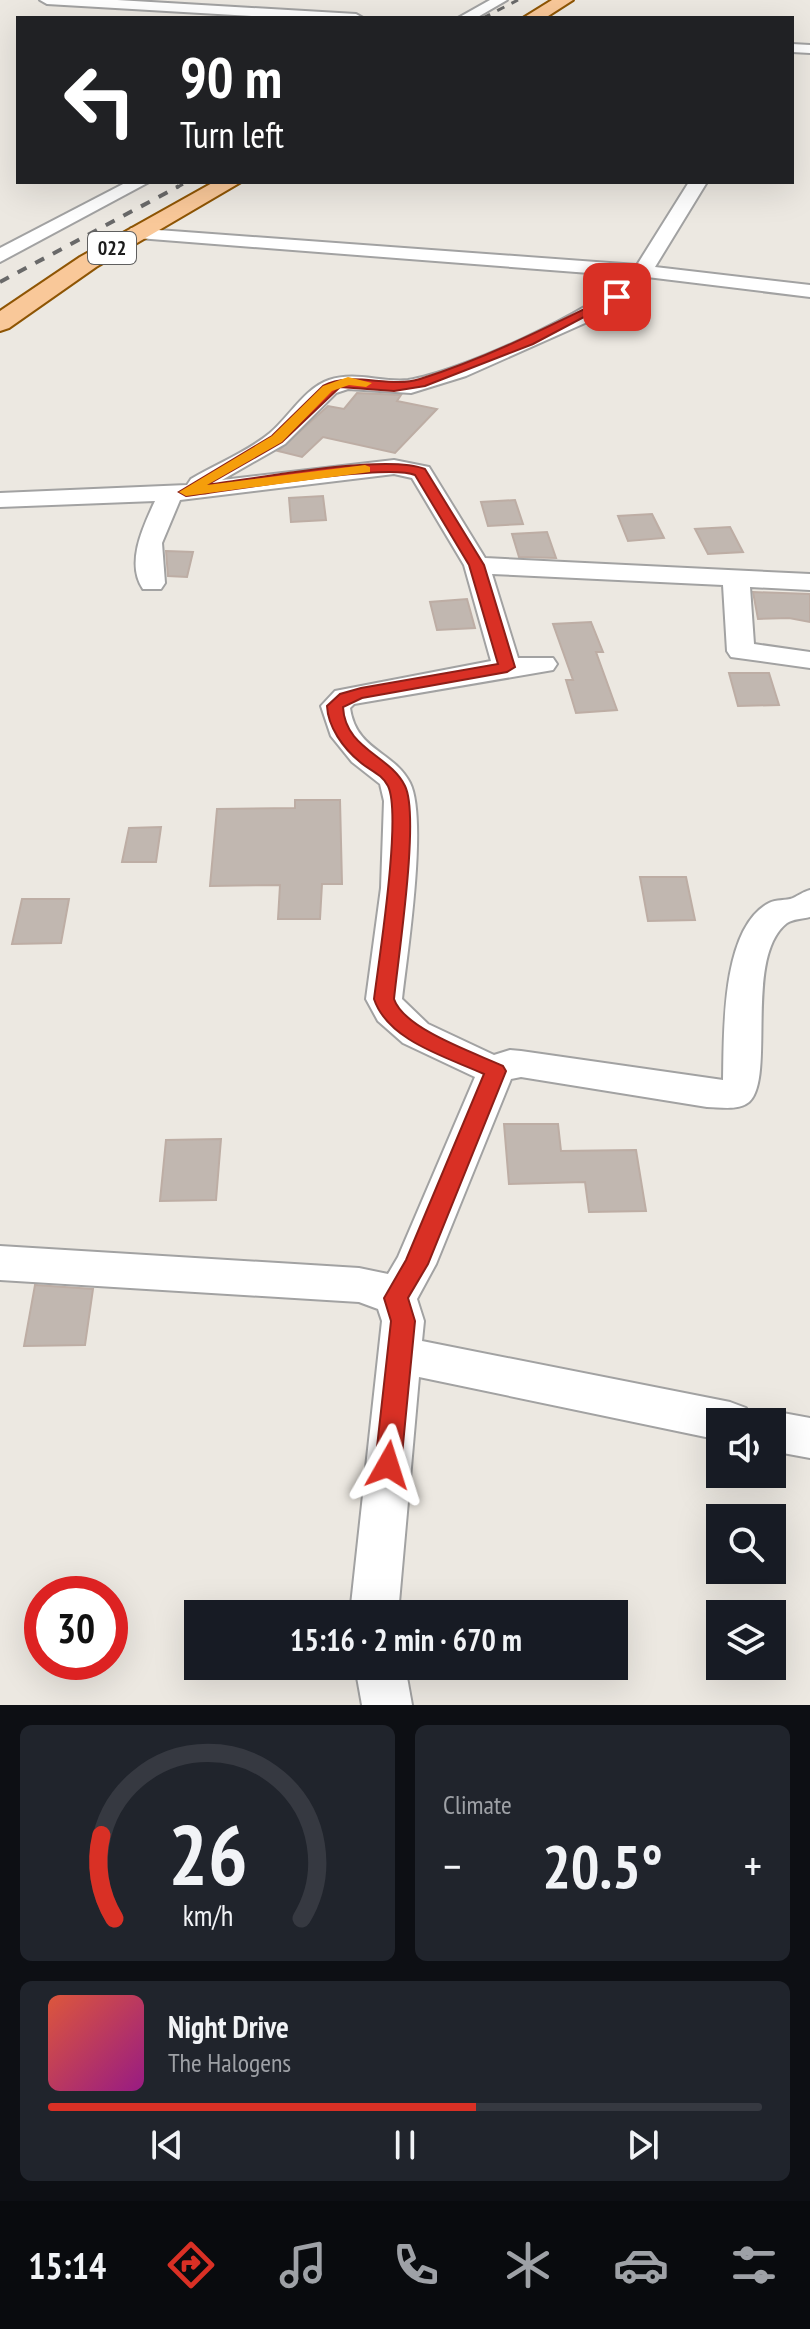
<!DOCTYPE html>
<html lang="en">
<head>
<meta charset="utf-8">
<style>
  :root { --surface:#171b24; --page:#20242c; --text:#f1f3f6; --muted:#9ea1a6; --line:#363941; --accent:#d93025 }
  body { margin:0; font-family:"PT Sans Narrow",sans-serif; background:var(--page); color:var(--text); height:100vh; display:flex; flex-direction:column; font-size:30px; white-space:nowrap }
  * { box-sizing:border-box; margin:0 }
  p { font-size:26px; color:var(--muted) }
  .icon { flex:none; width:44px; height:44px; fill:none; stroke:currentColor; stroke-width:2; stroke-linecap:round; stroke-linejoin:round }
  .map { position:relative; height:1705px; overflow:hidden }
  .drawer { display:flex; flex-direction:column; gap:20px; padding:20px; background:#0d0f14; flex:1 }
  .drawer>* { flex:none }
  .guide { position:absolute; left:16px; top:16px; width:778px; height:168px; border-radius:0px; box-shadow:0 8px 32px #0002; background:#202124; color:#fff; overflow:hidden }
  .buttons { position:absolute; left:706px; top:1408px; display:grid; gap:16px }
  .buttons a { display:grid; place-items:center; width:80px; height:80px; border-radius:0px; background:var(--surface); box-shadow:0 8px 32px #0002; font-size:40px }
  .speed { position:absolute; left:24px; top:1576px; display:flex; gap:16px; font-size:40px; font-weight:700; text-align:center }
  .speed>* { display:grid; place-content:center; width:104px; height:104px; border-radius:50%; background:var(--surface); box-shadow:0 8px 32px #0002; line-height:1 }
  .speed .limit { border:12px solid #d22; background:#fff; color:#111 }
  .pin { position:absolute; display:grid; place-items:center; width:68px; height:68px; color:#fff; margin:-34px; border-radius:16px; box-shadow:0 4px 12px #0006 }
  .me { position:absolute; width:88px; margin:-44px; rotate:6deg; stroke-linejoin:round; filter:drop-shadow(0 0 6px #0008) }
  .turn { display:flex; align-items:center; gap:28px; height:168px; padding:0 32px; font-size:36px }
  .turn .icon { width:104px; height:104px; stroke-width:2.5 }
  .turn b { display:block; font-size:56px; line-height:68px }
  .big { font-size:60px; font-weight:600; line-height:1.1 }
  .drawer .widget { flex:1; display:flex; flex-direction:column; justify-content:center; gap:12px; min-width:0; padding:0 28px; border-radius:12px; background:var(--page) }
  .drawer .dial { align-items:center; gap:0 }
  .dial svg { height:208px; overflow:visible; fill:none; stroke:var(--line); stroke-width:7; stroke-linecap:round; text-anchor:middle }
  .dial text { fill:var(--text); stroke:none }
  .song { display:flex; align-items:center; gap:24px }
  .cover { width:96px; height:96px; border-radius:12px; background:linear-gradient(135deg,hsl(10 70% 55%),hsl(310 70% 35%)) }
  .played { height:8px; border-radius:4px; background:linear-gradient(90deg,var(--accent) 60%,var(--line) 60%) }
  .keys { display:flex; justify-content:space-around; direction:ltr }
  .heat { display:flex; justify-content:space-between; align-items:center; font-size:44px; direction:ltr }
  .drawer .tiles { flex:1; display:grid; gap:20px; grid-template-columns:1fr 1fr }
  .widget:last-child { grid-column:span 2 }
  .trip { position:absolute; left:184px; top:1600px; width:444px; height:80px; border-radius:0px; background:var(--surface); box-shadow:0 8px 32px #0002; font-weight:600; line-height:80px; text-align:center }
  .tab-bar { display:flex; height:128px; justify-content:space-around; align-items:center; background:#090b0e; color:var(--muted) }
  .tab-bar .icon { width:56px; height:56px }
  .tab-bar .selected { color:var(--accent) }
  .tab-bar b { font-size:36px; color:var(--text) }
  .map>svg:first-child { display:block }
  .building { fill:#c1b7b0; stroke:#bdada4; stroke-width:2 }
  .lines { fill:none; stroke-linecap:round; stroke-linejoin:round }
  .minor-casing { stroke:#a2a2a2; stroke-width:4 }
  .major-casing { stroke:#8e5504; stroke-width:4 }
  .minor { fill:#fff; fill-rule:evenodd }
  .major { fill:#f9c899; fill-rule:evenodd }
  .rail-far1 { stroke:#696969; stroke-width:3; stroke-dasharray:8 8; stroke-linecap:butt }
  .rail { stroke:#696969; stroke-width:4; stroke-dasharray:10 10; stroke-linecap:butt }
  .route { fill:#d93025; stroke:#8d1f18; stroke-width:2 }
  .slow { fill:#f59e0b }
  .labels { text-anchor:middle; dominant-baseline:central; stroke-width:7; stroke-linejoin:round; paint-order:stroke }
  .shield { fill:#fff; stroke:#5f5f5f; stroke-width:2 }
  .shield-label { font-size:20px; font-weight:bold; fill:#1b1b1b }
</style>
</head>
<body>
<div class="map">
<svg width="810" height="1705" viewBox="0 0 810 1705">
  <rect width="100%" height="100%" fill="#ece8e1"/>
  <g class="building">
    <polygon points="357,393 401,395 397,401 437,409 395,453 323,437 302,457 278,451 328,406 344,409"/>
    <polygon points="323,496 326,520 291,522 289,498"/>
    <polygon points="515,500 523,524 488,526 481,502"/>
    <polygon points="652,514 664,538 628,541 618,516"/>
    <polygon points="730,527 743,552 708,554 695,529"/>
    <polygon points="547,532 556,558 519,557 512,534"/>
    <polygon points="166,551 193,552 187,577 168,576"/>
    <polygon points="753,592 810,594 810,622 789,618 758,619"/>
    <polygon points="467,599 475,628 437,630 430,602"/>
    <polygon points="591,622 603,652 596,652 617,710 576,713 566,680 573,680 553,624"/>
    <polygon points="729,673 769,673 779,705 738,706"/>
    <polygon points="295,800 340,800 342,884 322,884 320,919 278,919 280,885 210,886 217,809 295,808"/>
    <polygon points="161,827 156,862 122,862 129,828"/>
    <polygon points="640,877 686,877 695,920 648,921"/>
    <polygon points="22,899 69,899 61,943 12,944"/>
    <polygon points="504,1124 558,1124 561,1151 636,1150 646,1211 589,1212 585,1182 509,1184"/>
    <polygon points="221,1139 216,1200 160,1201 166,1140"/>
    <polygon points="35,1285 93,1289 85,1345 24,1346"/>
  </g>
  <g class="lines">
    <defs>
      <g id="minor">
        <polygon points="40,0 117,0 356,14 363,18 285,18 47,4"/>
        <polygon points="490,0 507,0 476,18 458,18"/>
        <polygon points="792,44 810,45 810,53 792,52"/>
        <polygon points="127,182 149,182 0,262 0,248"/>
        <path d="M689,182H707L655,267L810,285V297L647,277L634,292L594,319L466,376L411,393L348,389L336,393L285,444L222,480L394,460L429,467L485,558L810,574V590L750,587L754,644L810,652V668L731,657L727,651L723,585L492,574L518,658H553L557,664L553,670L354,704L350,708C356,751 394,751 410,783C428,819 407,955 402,999L428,1024L494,1055L510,1050L521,1051L723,1080C724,1033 721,928 769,903C776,899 786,901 793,898C799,895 803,892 810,890V917C802,919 793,919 787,923C743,957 776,1078 749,1102C738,1111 720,1107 707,1107L521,1077L511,1079L436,1264L417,1299L424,1321L422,1341L730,1402L746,1408L752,1422H720V1440L419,1377L398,1614H350L382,1321L378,1309L359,1302L0,1280V1246L359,1268L388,1274L398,1257L475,1077L403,1043L378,1021L366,999L381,888L384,801L380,784L352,762L331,736L321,706L335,691L491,661L464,565L412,478L394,474L180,500L162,543L165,583L161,589H143C125,563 144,525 155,501L0,507V493L187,485L191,479C216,464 247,452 270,433C289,417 305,388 329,380C356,371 381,383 408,380C457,373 594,311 628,276L138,238L131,236L129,232L131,228L637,265Z"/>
        <polygon points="772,1411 810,1418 810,1458 772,1451 772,1422 754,1422 756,1417"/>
        <polygon points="355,1666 405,1666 412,1705 362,1705"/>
      </g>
      <g id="major">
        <polygon points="552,0 573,0 545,18 523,18"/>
        <polygon points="214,182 241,182 96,267 9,328 0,331 0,311 80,257"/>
      </g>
    </defs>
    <use href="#minor" class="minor-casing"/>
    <use href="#major" class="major-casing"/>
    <use href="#minor" class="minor"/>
    <use href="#major" class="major"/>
    <g class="rail-far1">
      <polyline points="483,18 518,0"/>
      <polyline points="176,188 187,182"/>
    </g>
    <polyline class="rail" points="0,282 179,186"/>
  </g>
  <path class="route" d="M613,295L622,297L533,344L425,386L394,391L340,387L282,442L207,485C255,479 386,453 425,469L484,565L515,667L507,672L362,698L343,707C345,749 390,755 405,786C420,816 398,958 394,999C404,1029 475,1053 503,1066L506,1071L428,1264L408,1298L415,1321L401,1465L397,1473L388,1477L379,1473L375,1465L391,1321L384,1298L406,1260L484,1074C447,1057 388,1041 374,999C379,959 402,815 388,786C382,774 369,770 360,762C343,748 328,727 327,706L340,694L361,688L498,664L469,565L415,475C386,463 227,491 186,496L179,492L272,436L323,386C352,370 389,389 420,379C487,358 550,326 613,295Z"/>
  <polygon class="slow" points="348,377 372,383 366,387 349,385 332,391 282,442 207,485 365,465 370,467 370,472 186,496 179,492 272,436 323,386"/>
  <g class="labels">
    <rect class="shield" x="88" y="232" width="48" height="32" rx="6"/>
    <g class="shield-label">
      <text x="112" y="248">022</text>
    </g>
  </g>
</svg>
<div class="buttons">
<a><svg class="icon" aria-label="sound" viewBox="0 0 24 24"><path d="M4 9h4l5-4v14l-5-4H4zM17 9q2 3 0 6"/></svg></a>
<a><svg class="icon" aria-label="search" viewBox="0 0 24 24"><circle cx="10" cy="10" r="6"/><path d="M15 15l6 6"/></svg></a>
<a><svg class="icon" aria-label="layers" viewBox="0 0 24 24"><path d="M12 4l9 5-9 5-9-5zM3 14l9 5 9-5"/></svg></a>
</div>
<div class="speed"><div class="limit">30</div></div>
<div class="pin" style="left:617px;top:297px;background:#d93025"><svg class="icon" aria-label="arrive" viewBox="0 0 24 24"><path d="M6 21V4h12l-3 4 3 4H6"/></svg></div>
<svg class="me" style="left:388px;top:1465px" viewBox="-20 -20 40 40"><path d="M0-17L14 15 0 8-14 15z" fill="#d93025" stroke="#fff" stroke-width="4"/></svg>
<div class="trip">15:16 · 2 min · 670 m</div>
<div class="guide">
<div class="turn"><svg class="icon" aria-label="left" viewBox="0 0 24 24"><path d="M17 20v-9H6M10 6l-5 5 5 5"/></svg><div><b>90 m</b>Turn left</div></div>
</div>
</div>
<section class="drawer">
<div class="tiles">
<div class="widget dial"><svg viewBox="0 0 100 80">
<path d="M14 69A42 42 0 1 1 86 69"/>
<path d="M14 69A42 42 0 0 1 9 37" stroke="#d93025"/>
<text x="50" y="56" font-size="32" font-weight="700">26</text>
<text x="50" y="72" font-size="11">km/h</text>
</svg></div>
<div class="widget"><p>Climate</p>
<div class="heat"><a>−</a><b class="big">20.5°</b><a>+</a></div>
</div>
<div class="widget">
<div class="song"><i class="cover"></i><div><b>Night Drive</b><p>The Halogens</p></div></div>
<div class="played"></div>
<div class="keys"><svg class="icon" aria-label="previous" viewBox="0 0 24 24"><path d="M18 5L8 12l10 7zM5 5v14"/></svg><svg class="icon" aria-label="pause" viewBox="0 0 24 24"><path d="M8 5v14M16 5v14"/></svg><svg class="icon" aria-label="next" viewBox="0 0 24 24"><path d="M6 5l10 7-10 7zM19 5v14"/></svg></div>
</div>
</div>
</section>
<nav class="tab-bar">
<b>15:14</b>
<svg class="icon selected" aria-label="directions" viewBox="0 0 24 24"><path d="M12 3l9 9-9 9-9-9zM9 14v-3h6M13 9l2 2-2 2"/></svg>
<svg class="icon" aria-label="music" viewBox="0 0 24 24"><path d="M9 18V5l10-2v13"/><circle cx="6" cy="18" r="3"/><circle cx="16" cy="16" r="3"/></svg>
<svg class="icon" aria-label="phone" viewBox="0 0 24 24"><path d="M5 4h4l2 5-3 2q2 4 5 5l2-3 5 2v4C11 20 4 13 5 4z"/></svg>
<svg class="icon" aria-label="climate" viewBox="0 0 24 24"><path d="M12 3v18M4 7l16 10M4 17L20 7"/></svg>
<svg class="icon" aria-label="car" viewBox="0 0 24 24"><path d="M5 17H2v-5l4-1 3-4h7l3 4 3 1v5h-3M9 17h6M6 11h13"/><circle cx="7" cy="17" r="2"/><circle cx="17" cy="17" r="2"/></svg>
<svg class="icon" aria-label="filters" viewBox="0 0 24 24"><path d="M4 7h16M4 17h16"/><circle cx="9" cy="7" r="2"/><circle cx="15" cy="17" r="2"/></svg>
</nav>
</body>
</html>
